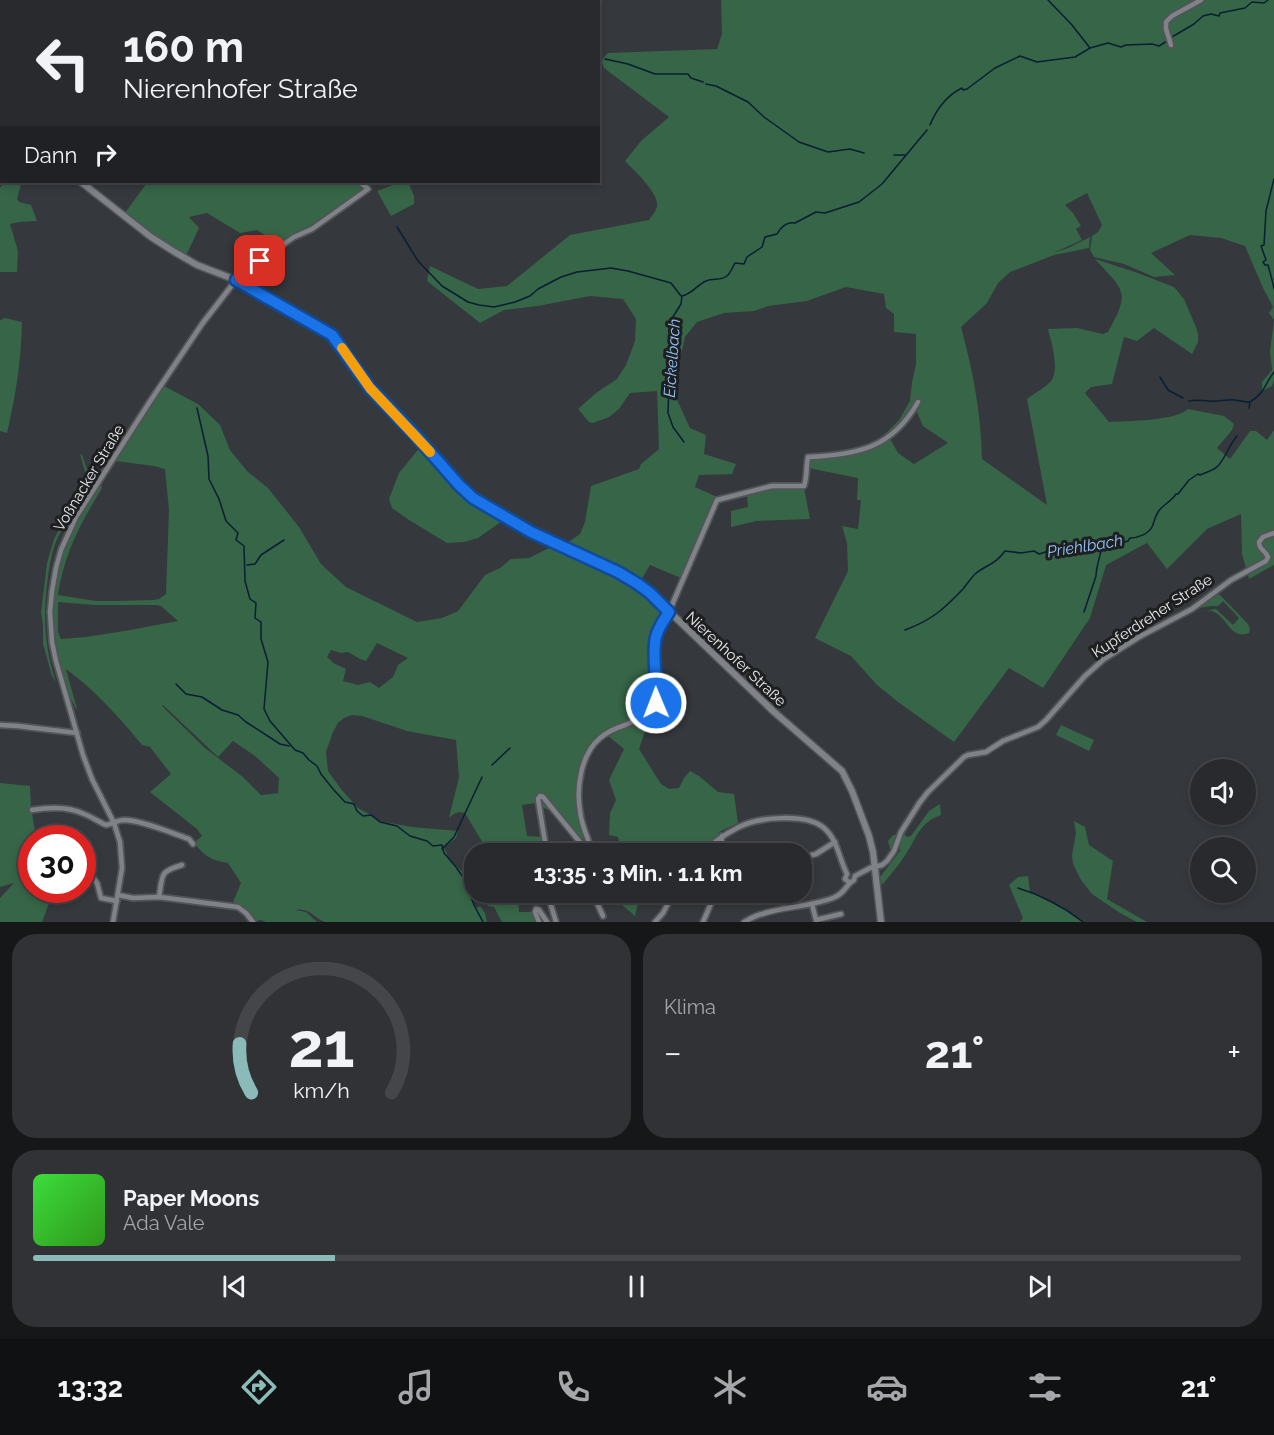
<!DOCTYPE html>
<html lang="de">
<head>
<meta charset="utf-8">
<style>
  :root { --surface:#282a2d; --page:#303235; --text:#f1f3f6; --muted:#a5a7aa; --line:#444649; --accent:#8bbbb9 }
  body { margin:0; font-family:Raleway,sans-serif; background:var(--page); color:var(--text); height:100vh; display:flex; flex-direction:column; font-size:22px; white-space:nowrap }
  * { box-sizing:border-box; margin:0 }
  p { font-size:20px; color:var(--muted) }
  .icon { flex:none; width:33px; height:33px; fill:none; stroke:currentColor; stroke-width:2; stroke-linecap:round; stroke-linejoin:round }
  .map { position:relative; height:922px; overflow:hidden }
  .details { display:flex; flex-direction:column; gap:12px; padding:12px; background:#161719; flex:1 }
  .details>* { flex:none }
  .hud { position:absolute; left:0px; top:0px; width:600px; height:183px; box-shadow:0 3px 9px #0003,0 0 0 2px var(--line); background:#282a2d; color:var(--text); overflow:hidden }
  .tools { position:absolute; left:1190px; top:759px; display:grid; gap:12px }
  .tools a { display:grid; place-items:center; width:66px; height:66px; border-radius:50%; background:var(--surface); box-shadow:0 3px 9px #0003,0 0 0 2px var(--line); font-size:30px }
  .speed { position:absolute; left:18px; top:825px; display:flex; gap:12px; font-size:30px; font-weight:700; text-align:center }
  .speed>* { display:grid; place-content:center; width:78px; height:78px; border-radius:50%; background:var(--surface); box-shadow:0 3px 9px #0003,0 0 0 2px var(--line); line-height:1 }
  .speed .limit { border:9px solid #d22; background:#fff; color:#111 }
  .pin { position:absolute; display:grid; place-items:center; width:51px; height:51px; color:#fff; margin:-26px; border-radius:12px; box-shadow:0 3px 9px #0006 }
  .me { position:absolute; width:66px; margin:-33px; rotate:359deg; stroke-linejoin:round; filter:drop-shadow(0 0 4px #0008) }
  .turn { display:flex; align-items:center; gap:21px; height:126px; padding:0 24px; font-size:27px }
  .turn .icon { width:78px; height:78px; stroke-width:2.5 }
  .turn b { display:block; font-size:42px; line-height:51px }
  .then { display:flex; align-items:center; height:57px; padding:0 24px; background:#0003; gap:12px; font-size:22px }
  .big { font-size:45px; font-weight:700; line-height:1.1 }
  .details .card { flex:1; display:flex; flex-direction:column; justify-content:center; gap:9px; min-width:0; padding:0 21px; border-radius:24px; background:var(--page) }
  .details .dial { align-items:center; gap:0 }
  .dial svg { height:156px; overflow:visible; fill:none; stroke:var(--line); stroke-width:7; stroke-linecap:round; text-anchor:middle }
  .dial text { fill:var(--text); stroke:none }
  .song { display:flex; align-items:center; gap:18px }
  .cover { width:72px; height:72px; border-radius:9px; background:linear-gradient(135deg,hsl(120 70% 55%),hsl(110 70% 35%)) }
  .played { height:6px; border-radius:3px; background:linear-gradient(90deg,var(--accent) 25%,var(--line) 25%) }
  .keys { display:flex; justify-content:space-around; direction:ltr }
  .heat { display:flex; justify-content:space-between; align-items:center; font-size:33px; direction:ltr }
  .details .tiles { flex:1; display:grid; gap:12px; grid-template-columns:1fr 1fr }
  .card:last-child { grid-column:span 2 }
  .trip { position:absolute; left:464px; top:843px; width:348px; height:60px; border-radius:24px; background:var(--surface); box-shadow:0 3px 9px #0003,0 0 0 2px var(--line); font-weight:700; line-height:60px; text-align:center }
  .menu { display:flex; height:96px; justify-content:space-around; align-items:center; background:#101112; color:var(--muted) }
  .menu .icon { width:42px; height:42px }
  .menu .selected { color:var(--accent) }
  .menu b { font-size:27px; color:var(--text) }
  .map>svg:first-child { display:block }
  .green { fill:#366547; fill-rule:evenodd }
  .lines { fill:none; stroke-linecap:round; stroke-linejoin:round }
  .stream { stroke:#091f33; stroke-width:1.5 }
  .minor-casing { stroke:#525457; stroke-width:8 }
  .tertiary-casing { stroke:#525457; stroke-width:9 }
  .minor { stroke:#7f8287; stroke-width:4.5 }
  .tertiary { stroke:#7f8287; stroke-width:6 }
  .route-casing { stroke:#114b97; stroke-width:15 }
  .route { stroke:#1a73e8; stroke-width:10 }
  .slow { stroke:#f59e0b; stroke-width:10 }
  .labels { text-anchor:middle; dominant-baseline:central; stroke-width:6; stroke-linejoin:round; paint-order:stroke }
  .street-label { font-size:15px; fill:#e7e9eb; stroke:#1e1f21 }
  .water-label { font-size:16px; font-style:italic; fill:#92c5f8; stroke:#1e1f21 }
</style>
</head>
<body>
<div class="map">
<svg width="1274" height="922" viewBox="0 0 1274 922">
  <rect width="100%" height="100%" fill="#35383c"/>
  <g class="green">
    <polygon points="0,0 377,0 376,2 2,2 2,82 0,84"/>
    <path d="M721,0H1274V380L1272,386L1262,391V382L1272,370L1270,351L1274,320L1269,313L1273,307L1263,288L1245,246L1221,238L1190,235L1151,253L1175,275L1154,277L1124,264L1094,257L1090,250L1092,236L1098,232L1102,225L1087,193L1065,205L1073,213L1081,226L1076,229L1082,240L1053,253L1068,248L1090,237L1089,248L1054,255L1010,272L998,283L987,303L961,327C973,371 981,413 982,459L1047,505L1027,399C1034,393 1045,388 1051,381C1060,370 1051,341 1048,329L1077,328L1103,334L1108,332C1131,291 1124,291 1095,259L1135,272L1174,287L1184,299L1196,327L1198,334V342L1192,354L1154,328L1137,341L1124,337L1112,384L1091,387L1085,393L1109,422C1126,421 1176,421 1188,409L1224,416L1234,424L1232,430L1217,448L1230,459L1250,431H1256L1267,440L1274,430V565L1249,579L1242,554L1241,514L1207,529L1167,569L1147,543L1106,565L1090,618L1043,688L1009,668L954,742L898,702L877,685L851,656L815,638L848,571L847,543L842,526L858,529L861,500H857L858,478L808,468L811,459L851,455L867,450L871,445L886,433L899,420L910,401L912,382L916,364V334L894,332V314L886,308L884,294L846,287L807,301L768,306L754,311L724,313L697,322L685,337L673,391L690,428L706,435L704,454L736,464L732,474L699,475L695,487L717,497L713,503L681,578L650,565L640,582L617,569L563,546L580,534L585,522L591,486L639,469L641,464L659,449L657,391L630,393L619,409L609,417L593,423L589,422L578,409L596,393L617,379L626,365L635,341L636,319L623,299L590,296L538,306L504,310L480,323L427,281L430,266L478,289L507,286L570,235L649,220C652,215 658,210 657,203C656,191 634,170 625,161L641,141L669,117L604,68L602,63L603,58L608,53L717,49L722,34ZM916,410L923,426L948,443L914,464L898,453L889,437L899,430Z"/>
    <polygon points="5,182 24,182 21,184 17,199 19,202 31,205 37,221 20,222 10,224 18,251 17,272 0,272 0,188"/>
    <polygon points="146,182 359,182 364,186 363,191 326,218 295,233 278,244 257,230 240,233 207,213 189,217 199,228 186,256 152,236 124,214 147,183"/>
    <polygon points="401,182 408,182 414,196 414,204 391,216 377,191"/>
    <path d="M5,318L22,322C21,362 16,394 7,433L0,431V320Z"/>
    <path d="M164,386L198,404L220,425L230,450L247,471L268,488L299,527L321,564L346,587L417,622L442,618L458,611L485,575L500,568L511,559L529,558L549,548L565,553L568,552L616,573L653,597L665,612C664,621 656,629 654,639C651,658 655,679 656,698L639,749L661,784L669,789L679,788L684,778L690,771L699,776L718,792L734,794L738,823L719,832L718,838L698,853H622L618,837L609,835L610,813L616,800L609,780L624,749L608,736L622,727L603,733L591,745L577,793L584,840L576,834L560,813L555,814L536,803L522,805L527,836L543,837L544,853H485L484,845L465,813C457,811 455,813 449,818L459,777L456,740L407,731L362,716L352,715L344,718L338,723L333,732L326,752L328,771L341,789L358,808L371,815L379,821L412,827L458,831L456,838L444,847L449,859L466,875L471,900L477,908L480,906L485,913L487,922H325C315,919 309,907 296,910L306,912L317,922H266L261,920L256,921C250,911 244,906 233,902L241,883L228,863C213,861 204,856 194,843L202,836L197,829L150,792L171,774L150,747L142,745C119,717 95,690 66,669L77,709H76C74,704 72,701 70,697C67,690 65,682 63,675C50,629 49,579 70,536C78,518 90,501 101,484L102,488C80,524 64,554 58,595L96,601H116L153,600L159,599L166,594L169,510L165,469L154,466L115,461ZM58,602L94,605H156L161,606L178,621L130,630L86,637L61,639L58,632ZM377,643L408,658L398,665L393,677L379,688L370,682L358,685L343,681L346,669L335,664L327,657L331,650L341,653L348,652L360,659L366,661ZM163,705L218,757L233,741L255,756L279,778L278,793L261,795L243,777L205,748L162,706Z"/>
    <polygon points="421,446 470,500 505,519 478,538 464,542 447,543 409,520 392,508 389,499 399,473"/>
    <path d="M80,454L82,455L90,478L92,482C80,500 67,518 58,537C52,550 50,563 48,577C43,613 44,647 56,682L52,676L43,644V625L41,612L47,563L54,539L68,513L87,485V478Z"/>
    <polygon points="773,488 804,488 810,519 756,521 731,527 731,511 748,507 747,495"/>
    <path d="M1219,594L1248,624L1250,629L1249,633C1230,640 1228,618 1214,612C1208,609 1201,611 1195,612L1216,609L1233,625L1239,618L1223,601L1218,606H1211L1199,608Z"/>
    <polygon points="1061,725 1094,740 1089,751 1056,735"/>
    <polygon points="0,783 30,786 31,807 36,838 32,838 32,890 54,890 42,922 0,922 0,898 14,883 0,887"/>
    <path d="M940,804L941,815C920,822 917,837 906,854C899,865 890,875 882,885L880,877L900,851L899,843L890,849L888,841L893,835L903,833L907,837L911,836L929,811Z"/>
    <polygon points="1074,821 1085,827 1089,845 1113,861 1107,899 1147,922 1137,922 1120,913 1092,894 1081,880 1073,864 1072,855 1076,833"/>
    <polygon points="1028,876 1030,892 1071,913 1083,922 1020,922 1023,918 1009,885 1018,877"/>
    <polygon points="489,893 518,893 519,912 532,912 536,922 502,922 494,907 488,906 484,901 492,895"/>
    <polygon points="633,893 633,892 670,893 663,904 650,900 638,903 635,916 622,905 634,897"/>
  </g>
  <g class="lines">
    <g class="stream">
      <polyline points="1048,0 1072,25 1090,48"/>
      <polyline points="331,2 331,0"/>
      <polyline points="1172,37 1194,24 1203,16 1211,14 1219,16 1220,13 1245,8 1252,2 1264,3 1268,0"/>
      <polyline points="605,59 628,64 655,74 688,74 691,78 703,82"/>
      <polyline points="706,84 716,86 748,102 764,117 799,142 828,152 850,149 864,153"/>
      <path d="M930,125C936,110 947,95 962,88L963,90L967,89L995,68L1020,56L1037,62L1075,57L1090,48L1108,43L1121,47L1126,45L1152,44L1159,46L1167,41"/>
      <polyline points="894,155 905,155"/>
      <path d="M1274,179L1266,211L1264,245L1261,246L1266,260L1263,262L1265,265H1268C1270,273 1273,282 1274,289"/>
      <polyline points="397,227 418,261 442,286 468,302 479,305 494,307 515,302 530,296 538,289 561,277 577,272 611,268 628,271 671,283 681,296"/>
      <polyline points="1160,377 1168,390 1183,398"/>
      <path d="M1189,401C1197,399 1202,401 1210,401C1217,402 1228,399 1235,400C1240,401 1245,402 1250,402"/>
      <polyline points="197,408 208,456 209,479 219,499 226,521 238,533 236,540 244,546 245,581 250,599 256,603 255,618 261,622 261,639 268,662 264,709 270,721 295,750 303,753 309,760 317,766 321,774 333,789 345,802 354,804 357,811 363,816 371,815 380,822 397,826 410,836 427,841 433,846 442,845 444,853 456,867 465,880 474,905 483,922"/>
      <path d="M1249,408L1250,402C1265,393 1264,385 1274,372"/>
      <path d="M684,442L673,427L668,413L671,320L681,304L682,296C692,294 697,285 706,281C713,277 721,282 728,275C731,272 733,266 735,263L744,264L747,257L762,247L765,237L777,234C781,227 786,221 795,223L816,212L825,213L859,202L882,184L927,130"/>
      <polyline points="247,565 255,564 261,555 284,540"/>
      <path d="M1084,612L1096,576C1096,566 1101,555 1102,545"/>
      <path d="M905,630C932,620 944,609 963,589C967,584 971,578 975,574C986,565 996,564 1005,551L1021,553L1034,551L1039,554L1056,549L1065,550L1079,545H1115L1128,541L1130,538C1138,538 1148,534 1152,527C1154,522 1155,517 1158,512C1162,505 1171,502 1176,494H1178L1189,480L1198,474L1200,475C1206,472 1213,471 1218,466C1226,457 1229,445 1237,436"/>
      <polyline points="176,684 186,694 202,697 222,710 238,715 246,722 280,744 289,746"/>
      <polyline points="492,765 510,748"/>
      <polyline points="442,849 454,837 482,777"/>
      <path d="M1018,888C1041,895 1064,907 1083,922"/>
    </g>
    <defs>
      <g id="minor">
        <polyline points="482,2 484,0"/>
        <polyline points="1171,45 1166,29 1166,22 1172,16 1201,0"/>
        <polyline points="0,725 18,726 77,733"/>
        <path d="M32,810C50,807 68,806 84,814C92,817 99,822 106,825C112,824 118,820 124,820C141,820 172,833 189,839L193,844"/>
        <path d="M547,854L538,799L540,796L543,797L579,841L583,845L587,846L589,842C585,832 581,822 580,811C576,787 581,754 600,738C607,732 616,728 625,725C634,721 651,716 656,706C659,698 657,687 656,678C654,649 653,637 669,612L717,500L772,486H804C807,479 806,466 808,457C858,455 892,448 918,402"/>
        <path d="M701,854C712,843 725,834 739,827C759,817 806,813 824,828C838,840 839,859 847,874L845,879L849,882"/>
        <polyline points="720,854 722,836"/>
        <polyline points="801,858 816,854 835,842"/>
        <polyline points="82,862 97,883 101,898 117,901"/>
        <polyline points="549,892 550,902 556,922"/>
        <polyline points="592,892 603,916"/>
        <polyline points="118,895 133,898 159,897 238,907 246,913 253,922"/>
        <path d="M159,897C163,874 159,872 182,865"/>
        <polyline points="812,904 816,920 841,914"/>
        <polyline points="113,922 122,868 120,842 114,823 92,779 83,755 56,661 52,642 50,612 52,591 56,568 61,550 76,517 149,403 202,324 236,280 268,255 294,237 312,229 368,189 360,182"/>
        <polyline points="539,922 535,912 536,909 539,910 547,922"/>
        <polyline points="655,922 663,913 674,892"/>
        <polyline points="703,922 716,892"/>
        <path d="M744,922C750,919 756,915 762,914C785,906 810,907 833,898C846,893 845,885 854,880L855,876L870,868L882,865L887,861L894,851L901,832L920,802L928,792L964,757L968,755L986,752L1003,741L1038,727L1046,720L1085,676L1104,659L1139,637L1192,609L1231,580L1266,561L1268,557C1266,551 1258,549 1259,542L1263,537L1274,533"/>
      </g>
      <g id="tertiary">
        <polyline points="0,127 2,128"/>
        <polyline points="81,182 151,237 173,251 197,265 236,280 327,331 336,340 370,388 417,437 459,485 473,497 531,532 618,572 650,593 773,711 842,771 852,791 869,836 873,852 881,922"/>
      </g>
    </defs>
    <use href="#minor" class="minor-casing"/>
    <use href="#tertiary" class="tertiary-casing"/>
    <use href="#minor" class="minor"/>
    <use href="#tertiary" class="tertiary"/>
  </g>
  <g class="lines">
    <defs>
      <path id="route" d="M260,261L236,280L332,335L370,388L417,437L459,485L473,498L531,532L618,572L638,584L650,593L669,612C664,620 658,628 656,637C651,659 659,681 656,703"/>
    </defs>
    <use href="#route" class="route-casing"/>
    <use href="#route" class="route"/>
    <polyline class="slow" points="342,348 370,388 430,452"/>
  </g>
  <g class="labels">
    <g class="street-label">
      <text transform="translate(89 478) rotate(-59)">Voßnacker Straße</text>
      <text transform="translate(1152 616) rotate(-33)">Kupferdreher Straße</text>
      <text transform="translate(736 659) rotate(43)">Nierenhofer Straße</text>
    </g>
    <g class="water-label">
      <text transform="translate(672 358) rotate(-86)">Eickelbach</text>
      <text transform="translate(1085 546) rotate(-9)">Priehlbach</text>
    </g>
  </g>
</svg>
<div class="tools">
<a><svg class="icon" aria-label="sound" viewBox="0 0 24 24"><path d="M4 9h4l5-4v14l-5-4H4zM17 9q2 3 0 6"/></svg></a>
<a><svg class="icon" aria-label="search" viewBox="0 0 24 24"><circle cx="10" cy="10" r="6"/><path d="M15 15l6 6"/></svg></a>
</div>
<div class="speed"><div class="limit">30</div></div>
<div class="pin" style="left:260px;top:261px;background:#d93025"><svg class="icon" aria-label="arrive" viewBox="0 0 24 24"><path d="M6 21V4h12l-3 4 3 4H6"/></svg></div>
<svg class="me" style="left:656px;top:703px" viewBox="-20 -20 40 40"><circle r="17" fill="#1a73e8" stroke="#fff" stroke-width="3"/><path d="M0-11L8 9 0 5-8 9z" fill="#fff"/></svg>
<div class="trip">13:35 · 3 Min. · 1.1 km</div>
<div class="hud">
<div class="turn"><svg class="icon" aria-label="left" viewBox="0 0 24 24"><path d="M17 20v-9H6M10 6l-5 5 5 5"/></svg><div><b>160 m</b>Nierenhofer Straße</div></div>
<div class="then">Dann<svg class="icon" aria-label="right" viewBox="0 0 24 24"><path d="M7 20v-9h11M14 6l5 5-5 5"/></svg></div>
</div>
</div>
<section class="details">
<div class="tiles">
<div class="card dial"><svg viewBox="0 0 100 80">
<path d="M14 69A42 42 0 1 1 86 69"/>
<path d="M14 69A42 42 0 0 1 8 44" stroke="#8bbbb9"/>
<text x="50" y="56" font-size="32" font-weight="700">21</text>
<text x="50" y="72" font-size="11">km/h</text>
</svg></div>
<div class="card"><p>Klima</p>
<div class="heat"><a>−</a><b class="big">21°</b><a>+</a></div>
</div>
<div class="card">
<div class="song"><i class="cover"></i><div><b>Paper Moons</b><p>Ada Vale</p></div></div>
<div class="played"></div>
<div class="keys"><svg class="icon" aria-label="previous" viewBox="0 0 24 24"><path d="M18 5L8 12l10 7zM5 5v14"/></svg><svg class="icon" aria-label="pause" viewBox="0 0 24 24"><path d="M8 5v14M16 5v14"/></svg><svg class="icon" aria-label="next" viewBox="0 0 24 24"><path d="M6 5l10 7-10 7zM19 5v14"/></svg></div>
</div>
</div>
</section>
<nav class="menu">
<b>13:32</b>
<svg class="icon selected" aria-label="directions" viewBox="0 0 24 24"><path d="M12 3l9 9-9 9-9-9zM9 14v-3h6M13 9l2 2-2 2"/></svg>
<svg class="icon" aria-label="music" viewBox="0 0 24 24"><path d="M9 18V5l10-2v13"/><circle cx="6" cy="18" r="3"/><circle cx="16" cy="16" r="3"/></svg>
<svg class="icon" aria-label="phone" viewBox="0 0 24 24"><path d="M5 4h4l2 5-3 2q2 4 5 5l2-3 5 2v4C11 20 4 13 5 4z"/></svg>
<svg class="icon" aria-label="climate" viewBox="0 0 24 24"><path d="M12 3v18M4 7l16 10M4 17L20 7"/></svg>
<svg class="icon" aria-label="car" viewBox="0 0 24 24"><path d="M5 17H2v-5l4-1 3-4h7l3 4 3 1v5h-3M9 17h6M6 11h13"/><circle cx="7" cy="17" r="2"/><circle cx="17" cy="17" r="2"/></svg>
<svg class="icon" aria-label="filters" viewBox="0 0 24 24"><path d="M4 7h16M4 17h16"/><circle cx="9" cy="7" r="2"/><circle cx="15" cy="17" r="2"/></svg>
<b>21°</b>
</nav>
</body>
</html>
